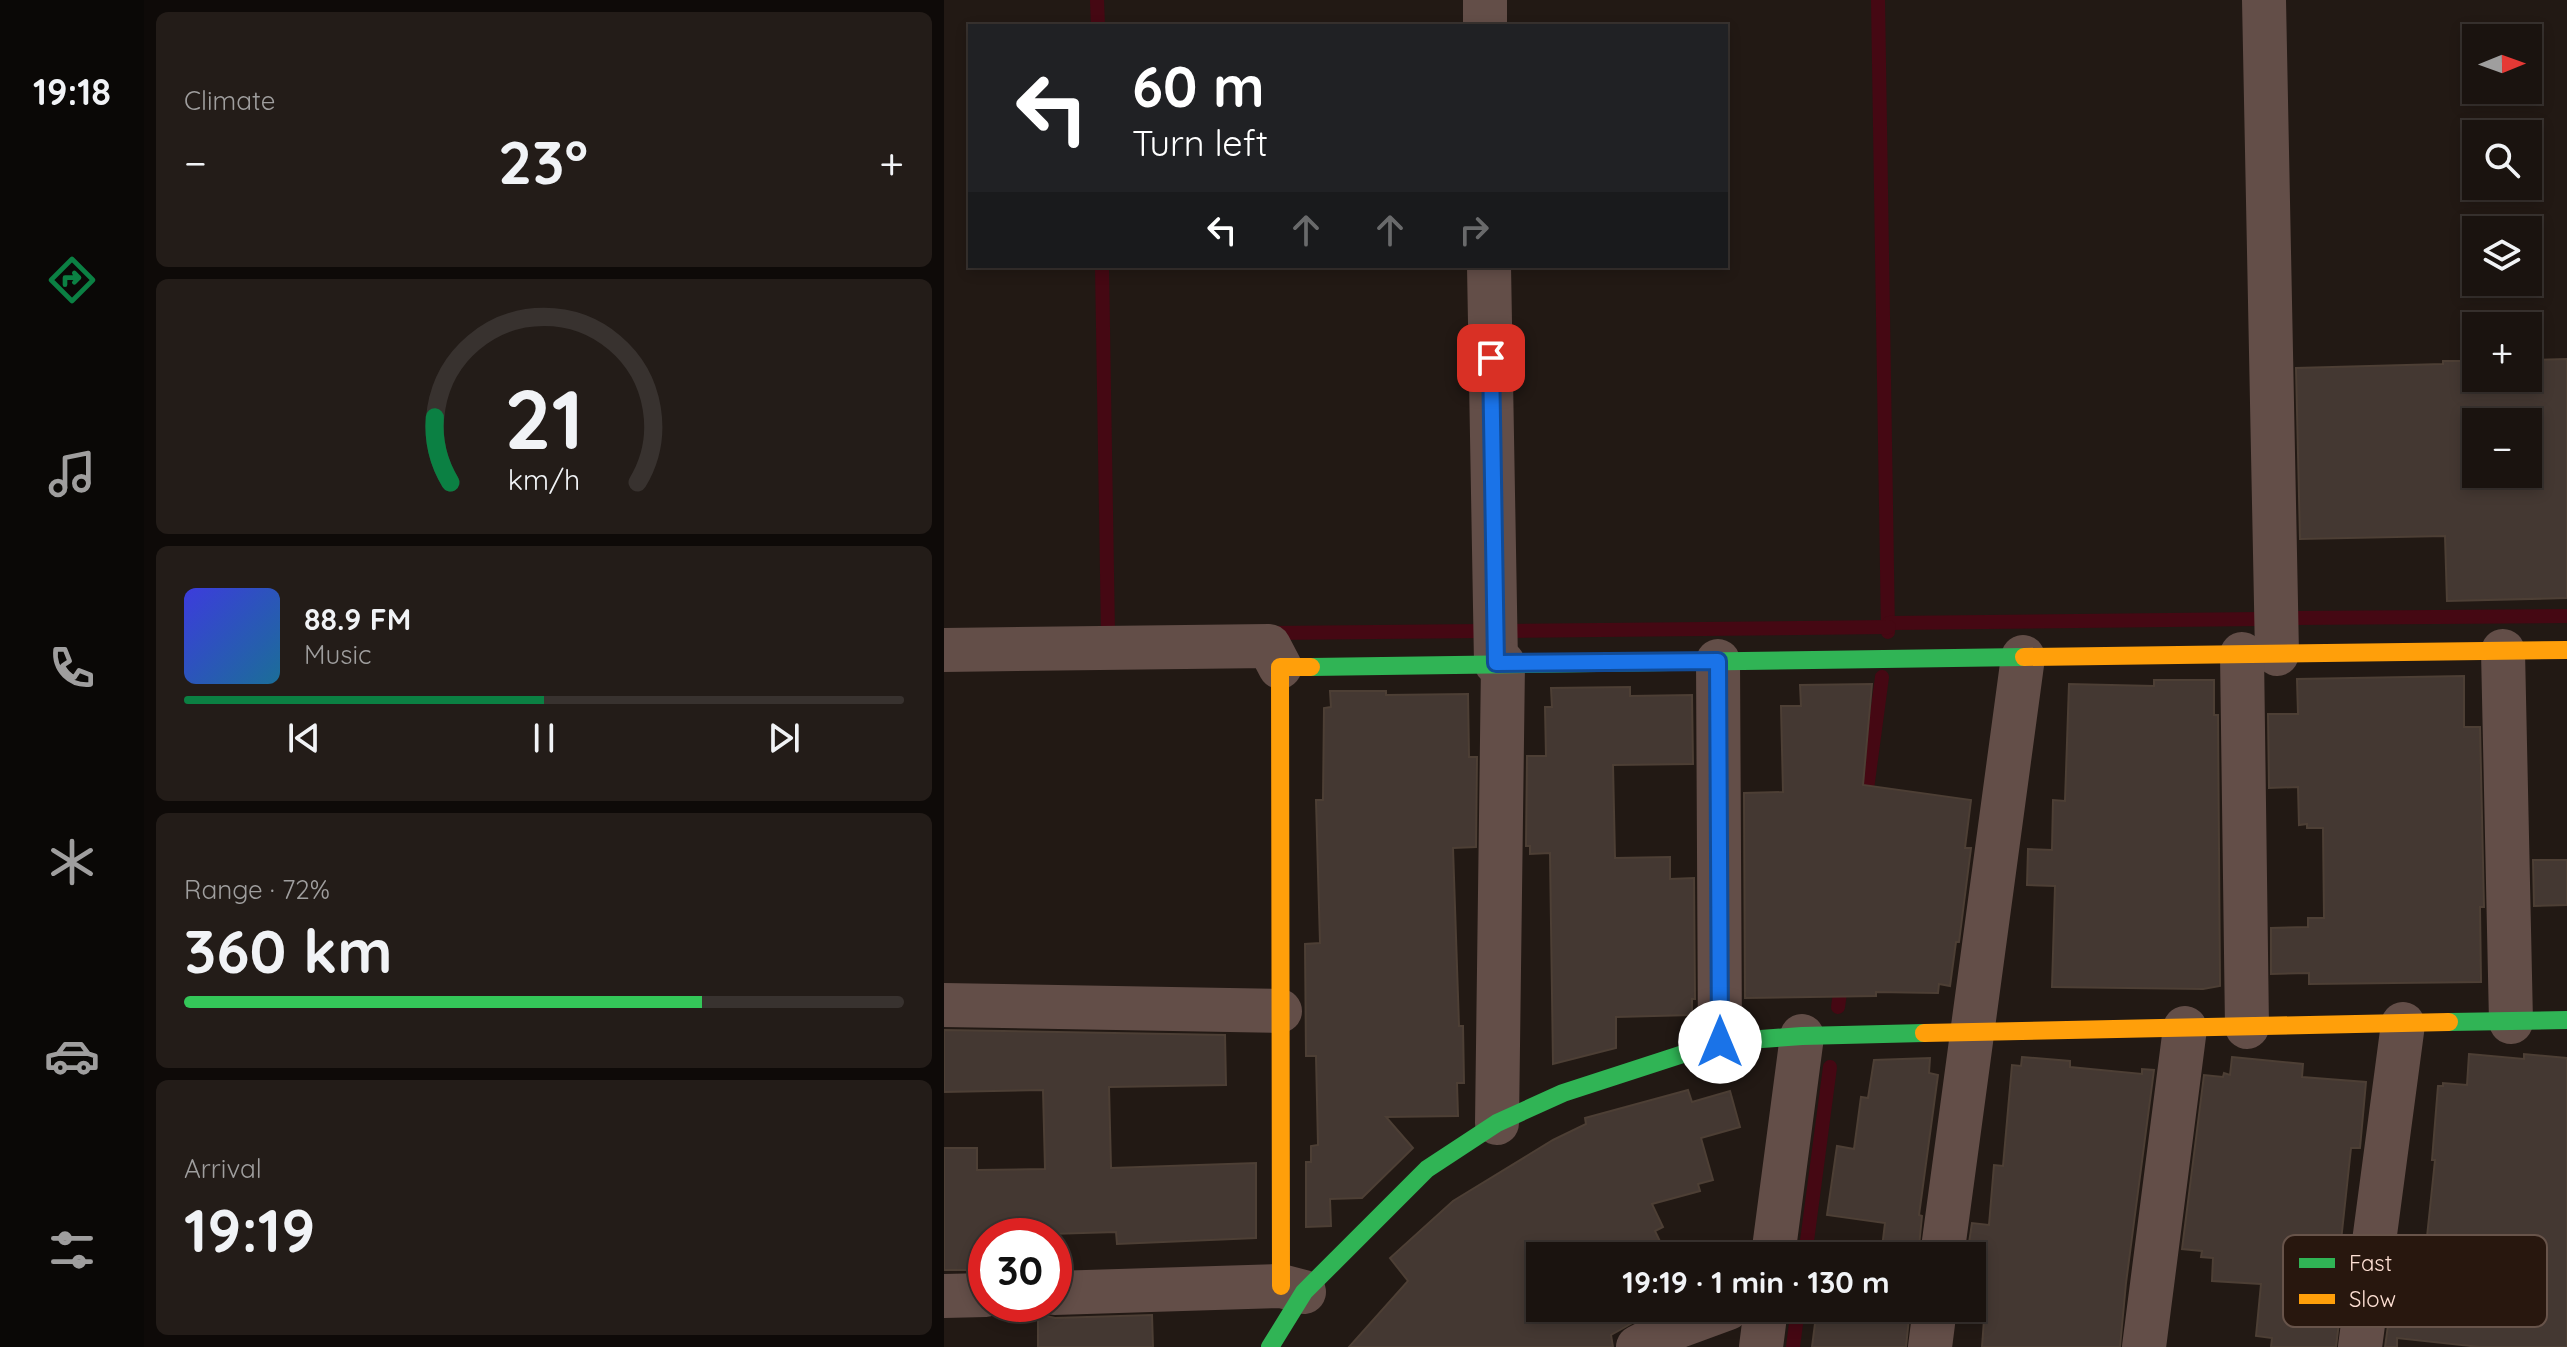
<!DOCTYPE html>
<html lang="en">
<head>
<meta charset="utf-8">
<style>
  :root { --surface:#1a130f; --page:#231c18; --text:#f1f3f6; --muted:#9f9e9e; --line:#38322f; --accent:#0b8043 }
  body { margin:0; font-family:Quicksand,sans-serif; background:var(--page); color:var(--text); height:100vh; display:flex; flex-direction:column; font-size:30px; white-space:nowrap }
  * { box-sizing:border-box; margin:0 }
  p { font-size:26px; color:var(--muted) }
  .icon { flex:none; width:44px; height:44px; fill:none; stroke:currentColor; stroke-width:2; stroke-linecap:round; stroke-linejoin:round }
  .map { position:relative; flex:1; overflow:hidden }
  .details { display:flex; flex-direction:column; gap:12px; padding:12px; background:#0e0a08; width:800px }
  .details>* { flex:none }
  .banner { position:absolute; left:24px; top:24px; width:760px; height:244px; border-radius:0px; box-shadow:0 4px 12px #0003,0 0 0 2px var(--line); background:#202124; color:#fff; overflow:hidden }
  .needle { width:52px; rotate:89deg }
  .tools { position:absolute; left:1518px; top:24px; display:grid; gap:16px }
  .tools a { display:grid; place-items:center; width:80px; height:80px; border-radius:0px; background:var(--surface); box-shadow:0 4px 12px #0003,0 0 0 2px var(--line); font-size:40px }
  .speed { position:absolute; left:24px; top:1218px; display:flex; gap:16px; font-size:40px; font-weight:700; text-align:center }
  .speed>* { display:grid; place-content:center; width:104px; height:104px; border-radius:50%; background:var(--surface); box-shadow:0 4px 12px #0003,0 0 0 2px var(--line); line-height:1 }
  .speed .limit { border:12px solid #d22; background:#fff; color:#111 }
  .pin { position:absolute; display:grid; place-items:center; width:68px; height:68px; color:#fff; margin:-34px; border-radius:16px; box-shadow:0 4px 12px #0006 }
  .me { position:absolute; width:88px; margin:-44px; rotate:0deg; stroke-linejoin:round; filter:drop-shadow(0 0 6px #0008) }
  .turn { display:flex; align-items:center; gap:28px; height:168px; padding:0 32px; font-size:36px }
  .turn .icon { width:104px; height:104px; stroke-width:2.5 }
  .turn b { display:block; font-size:56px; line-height:68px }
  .lanes { display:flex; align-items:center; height:76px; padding:0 32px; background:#0003; justify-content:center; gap:40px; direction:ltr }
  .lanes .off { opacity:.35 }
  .big { font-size:60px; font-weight:700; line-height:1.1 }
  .details .card { flex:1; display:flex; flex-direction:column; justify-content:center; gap:12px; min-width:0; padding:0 28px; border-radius:12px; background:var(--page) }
  .details .dial { align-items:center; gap:0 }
  .dial svg { height:208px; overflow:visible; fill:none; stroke:var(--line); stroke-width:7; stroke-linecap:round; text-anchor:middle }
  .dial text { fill:var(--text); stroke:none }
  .song { display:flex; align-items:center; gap:24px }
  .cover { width:96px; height:96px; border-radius:12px; background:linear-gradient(135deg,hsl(240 70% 55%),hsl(200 70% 35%)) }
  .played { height:8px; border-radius:4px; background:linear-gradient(90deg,var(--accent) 50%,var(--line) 50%) }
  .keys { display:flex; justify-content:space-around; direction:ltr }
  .heat { display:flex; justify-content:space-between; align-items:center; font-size:44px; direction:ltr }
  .charge { height:12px; border-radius:6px; background:linear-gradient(90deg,#34c759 72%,var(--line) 0) }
  .trip { position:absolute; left:582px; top:1242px; width:460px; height:80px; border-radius:0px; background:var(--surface); box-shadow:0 4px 12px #0003,0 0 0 2px var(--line); font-weight:700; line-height:80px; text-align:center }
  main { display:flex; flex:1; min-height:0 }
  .dock { display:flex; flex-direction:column; width:144px; justify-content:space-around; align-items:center; background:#0a0806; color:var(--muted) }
  .dock .icon { width:56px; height:56px }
  .dock .current { color:var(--accent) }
  .dock b { font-size:36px; color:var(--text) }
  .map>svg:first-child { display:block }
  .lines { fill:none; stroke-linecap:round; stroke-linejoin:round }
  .stream { stroke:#450813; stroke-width:14 }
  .building { fill:#443832; stroke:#4d3f35; stroke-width:2; fill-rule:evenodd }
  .street { stroke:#634e48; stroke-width:44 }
  .fast { stroke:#30b455; stroke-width:18 }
  .slow { stroke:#ff9f0a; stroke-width:18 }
  .route-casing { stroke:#114b97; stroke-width:20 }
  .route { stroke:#1a73e8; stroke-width:14 }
  .key { fill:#28170e; stroke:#68544a; stroke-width:2 }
  .key-label { font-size:22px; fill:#ffe1d5 }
</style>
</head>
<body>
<main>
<nav class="dock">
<b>19:18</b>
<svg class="icon current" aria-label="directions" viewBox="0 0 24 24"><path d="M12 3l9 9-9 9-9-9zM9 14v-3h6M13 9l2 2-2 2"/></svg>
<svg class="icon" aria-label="music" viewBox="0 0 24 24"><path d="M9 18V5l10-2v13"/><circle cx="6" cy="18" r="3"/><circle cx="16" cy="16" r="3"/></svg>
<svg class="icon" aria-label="phone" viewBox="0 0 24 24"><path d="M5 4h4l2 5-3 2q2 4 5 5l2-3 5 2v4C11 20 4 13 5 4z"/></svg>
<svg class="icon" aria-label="climate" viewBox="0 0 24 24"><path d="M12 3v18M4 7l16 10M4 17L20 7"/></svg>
<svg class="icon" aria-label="car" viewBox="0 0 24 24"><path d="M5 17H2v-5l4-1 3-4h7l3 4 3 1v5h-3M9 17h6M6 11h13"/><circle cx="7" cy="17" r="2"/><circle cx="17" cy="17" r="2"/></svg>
<svg class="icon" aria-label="filters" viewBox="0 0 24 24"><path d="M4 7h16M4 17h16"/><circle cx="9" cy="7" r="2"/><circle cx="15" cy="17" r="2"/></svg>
</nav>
<section class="details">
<div class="card"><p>Climate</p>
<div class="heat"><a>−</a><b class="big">23°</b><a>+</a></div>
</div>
<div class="card dial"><svg viewBox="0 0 100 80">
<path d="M14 69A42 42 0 1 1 86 69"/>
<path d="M14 69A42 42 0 0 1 8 44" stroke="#0b8043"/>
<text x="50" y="56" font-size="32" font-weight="700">21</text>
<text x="50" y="72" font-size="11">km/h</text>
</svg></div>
<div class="card">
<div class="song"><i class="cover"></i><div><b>88.9 FM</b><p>Music</p></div></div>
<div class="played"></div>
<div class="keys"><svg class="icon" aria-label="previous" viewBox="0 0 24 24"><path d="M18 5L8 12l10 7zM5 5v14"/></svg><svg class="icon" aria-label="pause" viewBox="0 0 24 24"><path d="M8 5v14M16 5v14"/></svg><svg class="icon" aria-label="next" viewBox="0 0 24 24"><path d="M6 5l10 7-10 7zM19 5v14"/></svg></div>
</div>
<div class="card"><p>Range · 72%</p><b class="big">360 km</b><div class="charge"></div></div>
<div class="card"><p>Arrival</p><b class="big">19:19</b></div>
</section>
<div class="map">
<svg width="1623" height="1347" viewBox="0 0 1623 1347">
  <rect width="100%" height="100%" fill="#221914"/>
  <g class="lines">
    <g class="stream">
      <polyline points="153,0 154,26"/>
      <polyline points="934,0 944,632"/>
      <polyline points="158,266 164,634"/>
      <polyline points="1350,618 1623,616"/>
      <polyline points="945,623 1316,619"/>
      <polyline points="567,631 945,627"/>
      <polyline points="324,633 539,631"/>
      <polyline points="921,804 938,677"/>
      <polyline points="894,1007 898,979"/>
      <polyline points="861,1256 886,1067"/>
      <polyline points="849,1347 854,1308"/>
    </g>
  </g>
  <g class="building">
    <path d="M1623,359V598L1503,601L1501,536L1356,539L1352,368L1499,364V361H1532V378H1584V360ZM1532,422H1584V474H1532Z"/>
    <polygon points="1520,676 1520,727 1536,727 1540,907 1536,907 1537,982 1365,984 1365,973 1327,974 1327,928 1364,927 1364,918 1380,918 1379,828 1363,828 1363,824 1355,825 1354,787 1325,788 1324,714 1354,714 1353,679"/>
    <polygon points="1210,680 1270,680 1270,715 1274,715 1276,986 1259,989 1108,987 1111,886 1083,885 1084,849 1108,850 1109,800 1121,801 1125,684 1210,686"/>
    <polygon points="928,684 919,785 1027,800 1021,848 1027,848 1015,942 1012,942 1006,986 995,984 994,993 932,992 932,996 801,998 800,793 839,792 837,706 857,706 856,685"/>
    <polygon points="686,687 686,696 748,695 749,764 669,765 671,858 726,857 726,879 750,878 751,999 748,999 748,1015 672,1017 672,1048 609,1064 606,853 586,854 586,846 582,846 583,756 602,756 601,707 608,707 607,688"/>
    <polygon points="386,691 442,691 442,695 524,694 525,757 533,757 532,847 509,848 515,1026 519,1026 520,1083 513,1083 514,1116 442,1117 469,1148 418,1198 386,1199 387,1226 362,1227 362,1162 367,1162 367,1146 374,1145 372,1056 362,1056 361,944 376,943 372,800 379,800 380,708 387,707"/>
    <polygon points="1589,860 1623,860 1623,905 1590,906"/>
    <polygon points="0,1030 281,1035 282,1085 165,1087 167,1168 312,1163 312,1238 173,1244 172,1232 42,1236 42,1245 34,1245 35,1270 0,1270 0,1148 33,1148 33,1170 101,1169 99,1090 0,1092"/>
    <polygon points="1525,1054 1580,1059 1580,1054 1623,1058 1623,1347 1536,1347 1453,1338 1453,1347 1441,1347 1454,1253 1481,1256 1491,1160 1488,1160 1494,1086 1499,1086 1499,1083 1523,1085"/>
    <polygon points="1078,1057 1126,1061 1126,1067 1198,1074 1198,1069 1210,1070 1182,1283 1176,1347 1038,1347 1043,1278 1028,1277 1028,1256 1023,1256 1028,1223 1045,1225 1050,1165 1059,1166 1068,1065 1077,1066"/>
    <polygon points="1288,1057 1359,1064 1358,1077 1422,1082 1416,1148 1407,1148 1397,1241 1400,1241 1400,1249 1404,1249 1392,1347 1327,1347 1328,1338 1312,1336 1317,1284 1268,1281 1269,1258 1257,1257 1258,1251 1238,1249 1260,1075 1279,1077 1280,1073 1286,1075"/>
    <polygon points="986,1058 985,1073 994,1075 975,1215 978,1216 974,1256 937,1256 941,1223 883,1215 893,1146 910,1149 917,1097 924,1098 930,1060"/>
    <polygon points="744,1090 748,1102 786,1091 796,1127 757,1138 769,1180 754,1184 756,1191 708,1204 719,1227 711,1231 723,1256 596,1256 596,1308 715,1308 667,1335 669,1347 405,1347 464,1281 446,1258 509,1201 609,1140 642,1124 641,1118"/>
    <polygon points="873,1308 966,1308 962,1347 868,1347"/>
    <polygon points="94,1314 111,1318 208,1315 209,1347 94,1347"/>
  </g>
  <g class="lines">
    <g class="street">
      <polyline points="541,0 541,26"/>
      <polyline points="1320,0 1333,654"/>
      <polyline points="545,266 552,663"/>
      <polyline points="0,650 325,646 336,667"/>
      <polyline points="1559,651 1567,1022"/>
      <polyline points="1298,654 1303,1027"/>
      <polyline points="774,661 776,1042"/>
      <polyline points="0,1005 336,1011"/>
      <polyline points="553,1123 559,663"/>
      <polyline points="829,1256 858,1036"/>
      <polyline points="998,1256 1079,657"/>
      <polyline points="110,1293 337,1286 360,1292"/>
      <polyline points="0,1296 42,1295"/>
      <polyline points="694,1347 735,1326 784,1308"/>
      <polyline points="817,1347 822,1308"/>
      <polyline points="986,1347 991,1308"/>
      <polyline points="1200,1347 1241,1028"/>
      <polyline points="1416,1347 1459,1024"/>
    </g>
    <g class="fast">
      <polyline points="367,667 1080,657"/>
      <polyline points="1505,1022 1623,1020"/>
      <polyline points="326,1347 360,1292 483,1169 553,1123 619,1093 776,1042 858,1036 980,1033"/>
    </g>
    <g class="slow">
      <polyline points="1080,657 1623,650"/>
      <polyline points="980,1033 1505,1022"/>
      <polyline points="337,1286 336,667 367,667"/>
    </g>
  </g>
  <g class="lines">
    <defs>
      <polyline id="route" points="547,358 552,663 774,661 776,1042"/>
    </defs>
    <use href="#route" class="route-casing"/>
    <use href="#route" class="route"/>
  </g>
  <rect x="1339" y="1235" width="264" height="92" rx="12" class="key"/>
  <rect x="1355" y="1258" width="36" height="10" fill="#30b455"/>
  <rect x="1355" y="1294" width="36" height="10" fill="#ff9f0a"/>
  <g class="key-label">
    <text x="1405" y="1271">Fast</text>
    <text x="1405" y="1307">Slow</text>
  </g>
</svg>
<div class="tools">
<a><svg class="needle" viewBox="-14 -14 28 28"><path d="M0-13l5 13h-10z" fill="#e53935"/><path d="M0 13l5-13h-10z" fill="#9f9e9e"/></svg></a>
<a><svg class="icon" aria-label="search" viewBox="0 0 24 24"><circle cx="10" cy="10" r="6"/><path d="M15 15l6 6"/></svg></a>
<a><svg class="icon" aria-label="layers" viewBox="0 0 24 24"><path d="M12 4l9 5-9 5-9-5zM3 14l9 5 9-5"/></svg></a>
<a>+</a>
<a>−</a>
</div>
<div class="speed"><div class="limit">30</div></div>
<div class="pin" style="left:547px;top:358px;background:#d93025"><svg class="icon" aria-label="arrive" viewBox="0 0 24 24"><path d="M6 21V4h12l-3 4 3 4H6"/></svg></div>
<svg class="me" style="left:776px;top:1042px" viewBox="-20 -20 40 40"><circle r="19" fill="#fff"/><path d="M0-13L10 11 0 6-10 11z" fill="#1a73e8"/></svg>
<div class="trip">19:19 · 1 min · 130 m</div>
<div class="banner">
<div class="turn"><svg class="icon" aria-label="left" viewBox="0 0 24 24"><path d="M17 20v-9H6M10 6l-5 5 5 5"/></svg><div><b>60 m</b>Turn left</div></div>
<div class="lanes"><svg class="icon" aria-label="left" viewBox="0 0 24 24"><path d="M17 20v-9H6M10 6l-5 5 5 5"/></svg><svg class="icon off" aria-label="ahead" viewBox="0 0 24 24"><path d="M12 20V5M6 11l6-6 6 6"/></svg><svg class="icon off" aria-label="ahead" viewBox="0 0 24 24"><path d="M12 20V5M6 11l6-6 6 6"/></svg><svg class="icon off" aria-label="right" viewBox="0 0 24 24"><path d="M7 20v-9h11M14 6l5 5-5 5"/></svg></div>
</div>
</div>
</main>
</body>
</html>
